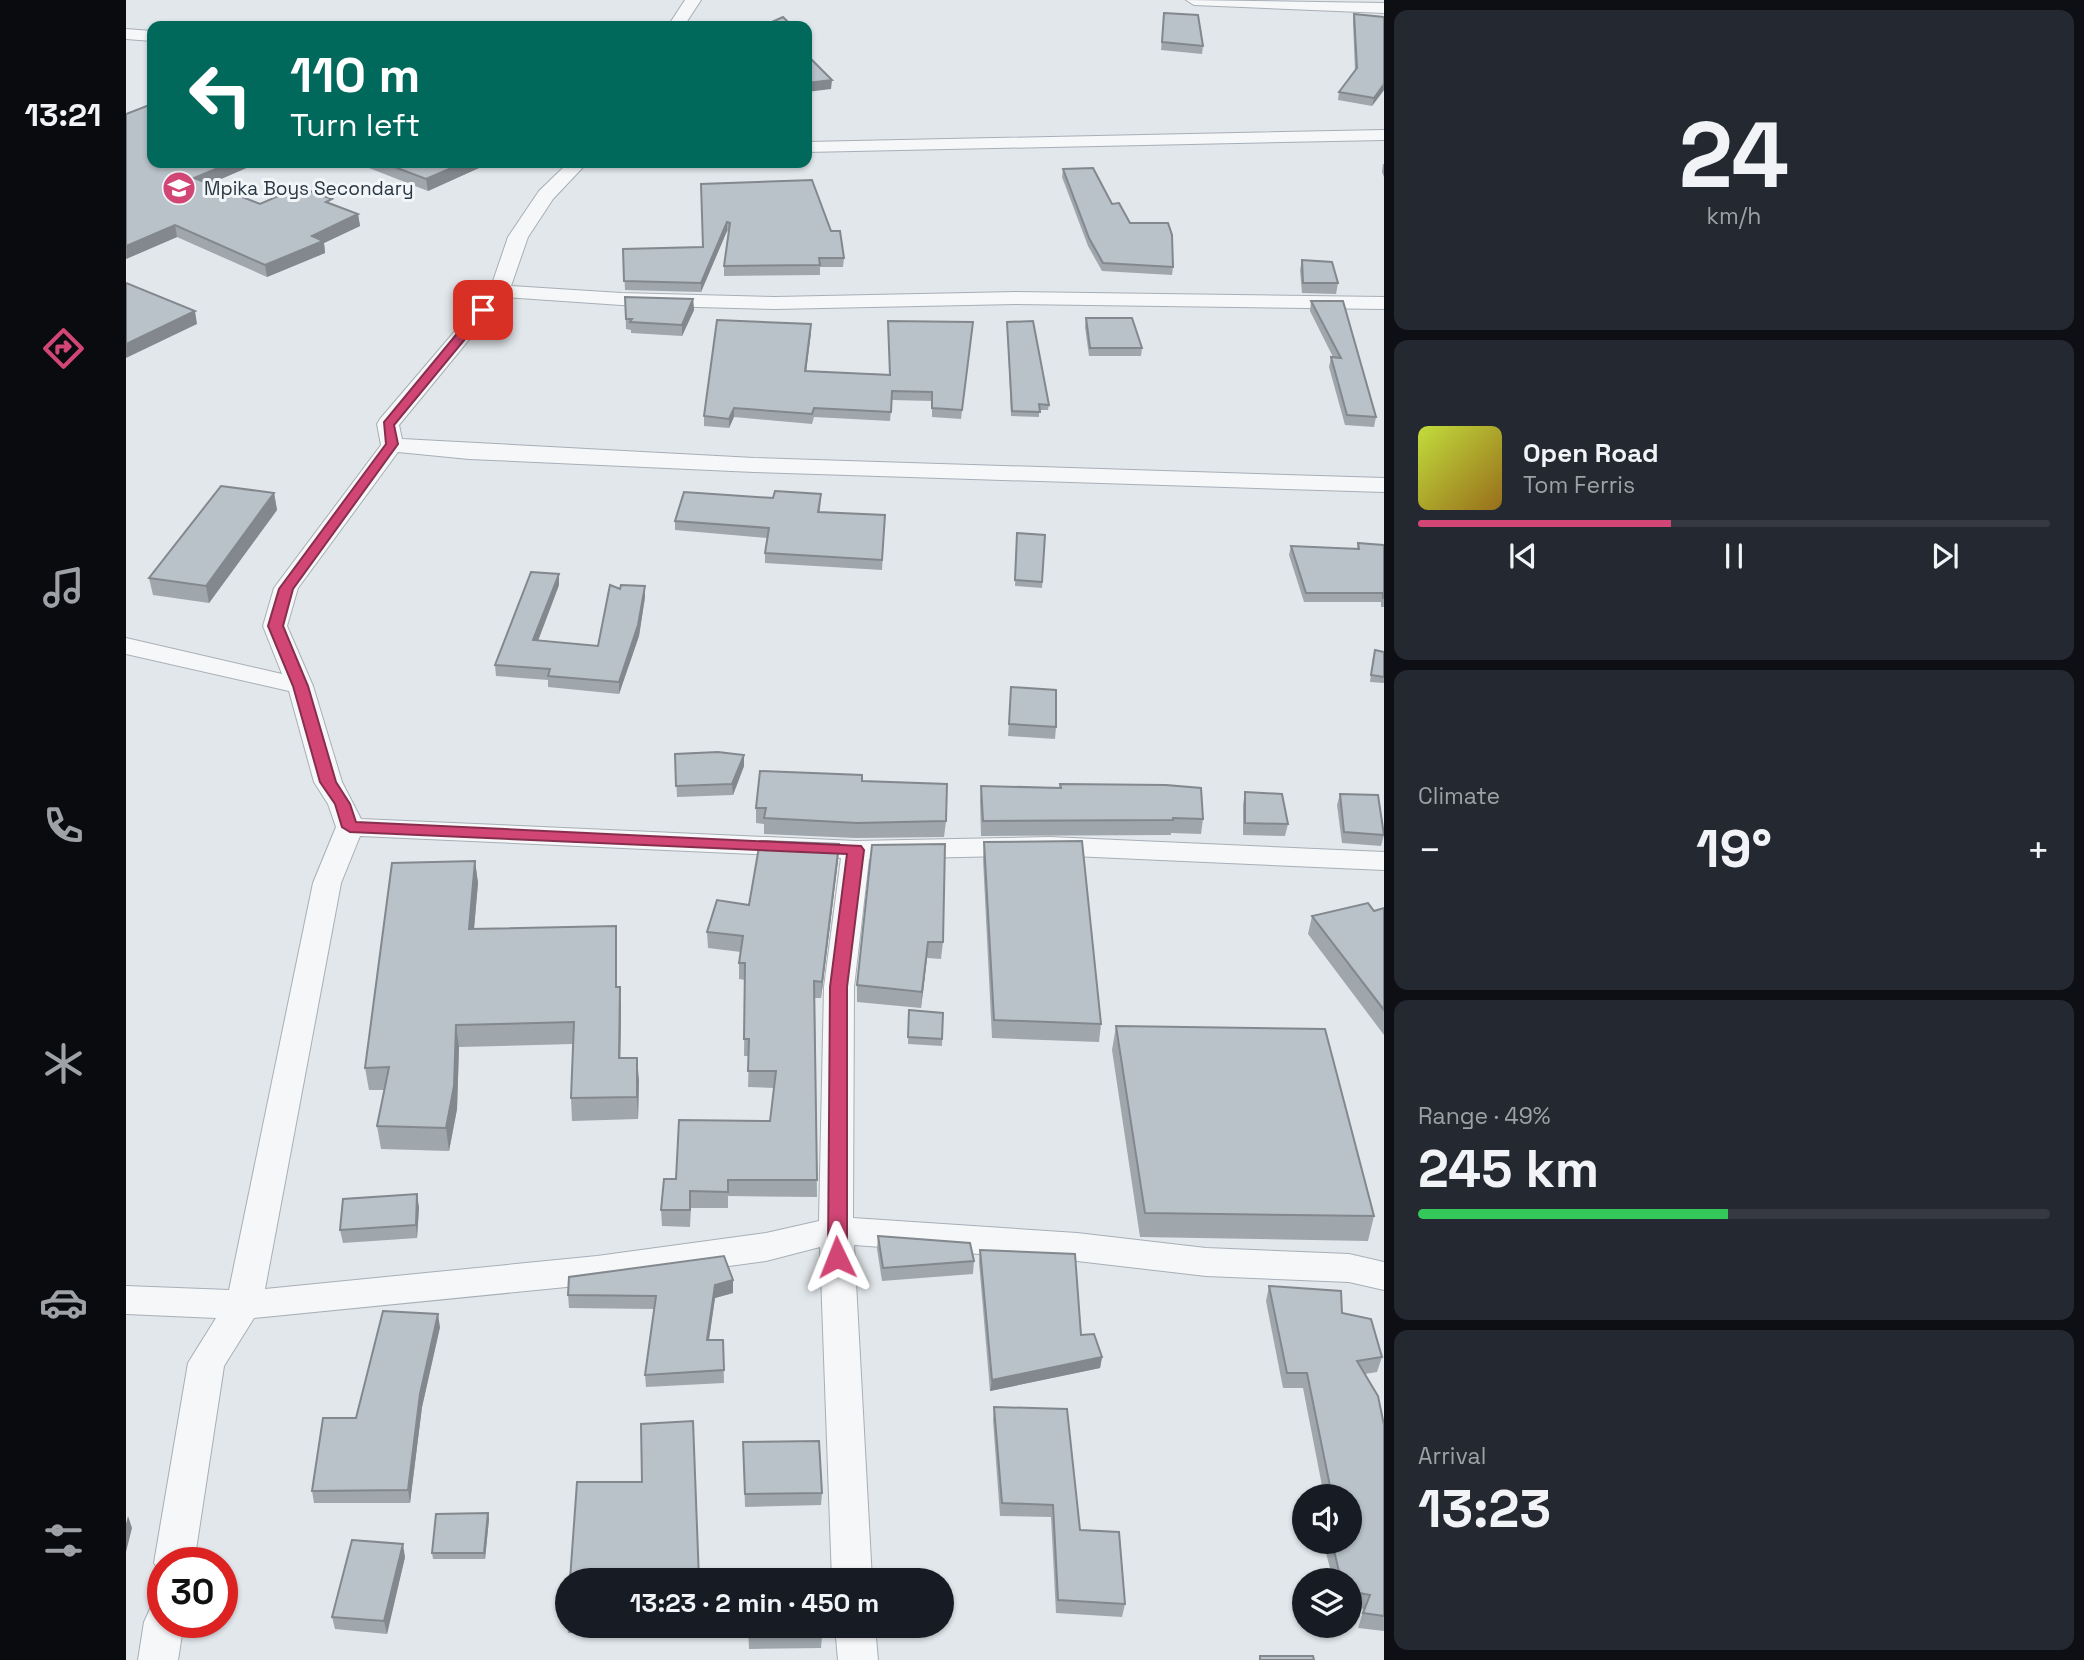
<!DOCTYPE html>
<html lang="en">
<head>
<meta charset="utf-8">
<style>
  :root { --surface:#171b24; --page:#242831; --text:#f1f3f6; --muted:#9ea1a6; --line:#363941; --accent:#d24676 }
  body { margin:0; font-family:"Space Grotesk",sans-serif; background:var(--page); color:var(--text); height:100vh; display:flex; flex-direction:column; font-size:26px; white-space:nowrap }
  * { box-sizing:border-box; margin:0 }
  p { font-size:23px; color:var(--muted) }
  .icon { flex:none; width:38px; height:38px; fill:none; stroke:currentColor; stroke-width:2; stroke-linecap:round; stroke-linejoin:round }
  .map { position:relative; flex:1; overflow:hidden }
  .drawer { display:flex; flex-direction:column; gap:10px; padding:10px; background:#0d0f14; width:700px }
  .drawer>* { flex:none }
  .hud { position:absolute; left:21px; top:21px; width:665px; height:147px; border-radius:14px; box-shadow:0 2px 5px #0004; background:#00695c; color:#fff; overflow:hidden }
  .tools { position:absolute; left:1166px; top:1484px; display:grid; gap:14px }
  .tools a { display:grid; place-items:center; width:70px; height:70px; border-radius:50%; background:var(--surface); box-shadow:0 2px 5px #0004; font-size:35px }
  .speed { position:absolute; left:21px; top:1547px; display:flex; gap:14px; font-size:35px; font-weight:700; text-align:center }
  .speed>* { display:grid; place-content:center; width:91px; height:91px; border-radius:50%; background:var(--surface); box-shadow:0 2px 5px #0004; line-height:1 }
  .speed .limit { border:10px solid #d22; background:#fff; color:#111 }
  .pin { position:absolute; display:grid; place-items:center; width:60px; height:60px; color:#fff; margin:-30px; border-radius:14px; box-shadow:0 4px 10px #0006 }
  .me { position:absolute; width:77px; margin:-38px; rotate:358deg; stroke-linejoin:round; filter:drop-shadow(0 0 5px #0008) }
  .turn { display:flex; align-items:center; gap:24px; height:147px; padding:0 28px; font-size:32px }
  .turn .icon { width:91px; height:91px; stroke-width:2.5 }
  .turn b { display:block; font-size:49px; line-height:60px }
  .big { font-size:52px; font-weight:700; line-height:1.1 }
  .drawer .card { flex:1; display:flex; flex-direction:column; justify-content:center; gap:10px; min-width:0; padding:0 24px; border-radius:14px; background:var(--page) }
  .drawer .dial { align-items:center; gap:0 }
  .dial b { font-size:91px; line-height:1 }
  .song { display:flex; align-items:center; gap:21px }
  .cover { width:84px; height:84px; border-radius:10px; background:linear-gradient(135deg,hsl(70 70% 55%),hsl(40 70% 35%)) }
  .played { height:7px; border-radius:4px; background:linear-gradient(90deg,var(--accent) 40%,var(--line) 40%) }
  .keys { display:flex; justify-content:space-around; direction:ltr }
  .heat { display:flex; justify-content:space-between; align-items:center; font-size:38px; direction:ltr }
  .charge { height:10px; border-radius:5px; background:linear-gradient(90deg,#34c759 49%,var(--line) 0) }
  .trip { position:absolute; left:429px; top:1568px; width:399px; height:70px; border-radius:35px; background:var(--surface); box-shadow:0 2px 5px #0004; font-weight:700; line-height:70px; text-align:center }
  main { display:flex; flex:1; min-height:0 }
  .menu { display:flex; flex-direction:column; width:126px; justify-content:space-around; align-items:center; background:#090b0e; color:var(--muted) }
  .menu .icon { width:49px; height:49px }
  .menu .selected { color:var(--accent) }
  .menu b { font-size:32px; color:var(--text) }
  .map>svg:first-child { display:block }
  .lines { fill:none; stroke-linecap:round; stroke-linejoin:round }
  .minor-casing { stroke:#a7afb6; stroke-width:2 }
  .minor { fill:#f5f7f9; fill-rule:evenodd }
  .wall { fill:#9fa7ad }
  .shaded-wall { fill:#82888d }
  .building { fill:#b9c2c9; stroke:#82888d; stroke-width:2 }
  .route { fill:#d24676; stroke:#882e4d; stroke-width:2 }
  .labels { text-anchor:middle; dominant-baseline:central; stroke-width:6; stroke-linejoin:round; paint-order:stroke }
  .far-poi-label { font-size:19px; fill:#2a3844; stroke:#f2f6f8; text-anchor:start }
</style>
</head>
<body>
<main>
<nav class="menu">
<b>13:21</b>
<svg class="icon selected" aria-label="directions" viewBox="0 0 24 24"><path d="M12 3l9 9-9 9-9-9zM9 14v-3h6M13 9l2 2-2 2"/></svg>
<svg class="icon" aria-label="music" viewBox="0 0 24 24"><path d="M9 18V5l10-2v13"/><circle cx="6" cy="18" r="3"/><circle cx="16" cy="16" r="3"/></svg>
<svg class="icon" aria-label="phone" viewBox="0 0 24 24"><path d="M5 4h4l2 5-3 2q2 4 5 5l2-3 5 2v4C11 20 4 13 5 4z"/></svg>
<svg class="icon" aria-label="climate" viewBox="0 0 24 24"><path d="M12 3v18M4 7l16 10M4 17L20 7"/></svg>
<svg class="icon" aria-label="car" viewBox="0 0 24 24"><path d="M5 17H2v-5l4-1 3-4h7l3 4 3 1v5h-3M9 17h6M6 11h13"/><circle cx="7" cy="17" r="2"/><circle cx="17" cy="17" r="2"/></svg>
<svg class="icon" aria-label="filters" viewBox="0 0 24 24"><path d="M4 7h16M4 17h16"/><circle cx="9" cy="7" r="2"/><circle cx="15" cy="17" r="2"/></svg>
</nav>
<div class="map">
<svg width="1258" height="1660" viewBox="0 0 1258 1660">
  <rect width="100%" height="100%" fill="#e2e7eb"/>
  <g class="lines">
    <defs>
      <g id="minor">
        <polygon points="559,0 575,0 558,26 542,26"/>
        <polygon points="1060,0 1258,3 1258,13 1068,5"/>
        <polygon points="0,29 26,31 26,41 0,39"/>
        <polygon points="1258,130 1258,140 681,152 681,142"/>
        <path d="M442,163H461L427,199L402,237L385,286L495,293L649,297L890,292L1258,297V309L890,304L649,309L495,305L378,297L273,425L276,439L628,458L1258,478V492L628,472L343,459L272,452L172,588L161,626L187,686L216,782L235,819L730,841L924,837L1258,852V870L924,855L743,859L728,987L727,1218L951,1233L1080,1248L1223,1254L1258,1262V1290L1223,1282L1080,1276L951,1261L728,1245L746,1580H706L694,1247L640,1261L471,1284L128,1318L98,1366L68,1563H37V1576L28,1563L62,1363L90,1318L0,1314V1286L103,1290L187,883L210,827L202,804L188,782L163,691L0,654V638L156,674L137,626L148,588L255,445L251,424L254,419L364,290L382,237L413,191ZM234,836L715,858L698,987L693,1221L640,1233L471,1256L139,1289L215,883Z"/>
        <polygon points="37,1604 37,1622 58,1622 52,1660 12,1660 18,1622 24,1609"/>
        <polygon points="709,1626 749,1626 752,1660 712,1660"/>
      </g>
    </defs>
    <use href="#minor" class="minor-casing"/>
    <use href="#minor" class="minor"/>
  </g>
  <g class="wall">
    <polygon points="1038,13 1077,46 1076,54 1035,50"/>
    <polygon points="1228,14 1258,17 1258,90 1246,106 1212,100 1213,92 1229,71 1227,22"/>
    <polygon points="0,114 26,163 132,163 83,184 134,204 207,205 232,214 234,226 198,243 199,253 141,277 51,237 0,259"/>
    <polygon points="230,163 364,163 302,191"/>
    <polygon points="1257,164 1258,164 1258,177 1256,172"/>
    <polygon points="937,169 986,204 1047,267 1046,275 976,271 962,246 936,177"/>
    <polygon points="575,184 705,231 718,258 717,267 694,267 694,275 598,276 598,266 603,232 601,231 575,292 499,290 497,249 577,247"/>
    <polygon points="1176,260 1212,283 1210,294 1176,293 1174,270"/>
    <polygon points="499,297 567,299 568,310 556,336 505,333 505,330 500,329"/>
    <polygon points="1185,301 1250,417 1248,427 1219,425 1203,367 1205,357 1207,357 1184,311"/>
    <polygon points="960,318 1016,348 1015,356 963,356 959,327"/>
    <polygon points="762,321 847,322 835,419 806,417 806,401 766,400 764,421 688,417 686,424 608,417 603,428 578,426 578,416 685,324 680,372 764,374"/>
    <polygon points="881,322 923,405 922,410 913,410 913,417 885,416"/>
    <polygon points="148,493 151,510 83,603 27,595 23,578"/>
    <polygon points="695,494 694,512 759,515 756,570 639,563 639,553 641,538 549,530 549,521 647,498"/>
    <polygon points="891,533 919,535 916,588 889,586"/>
    <polygon points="1232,543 1258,545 1258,607 1255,607 1255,602 1178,602 1163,555 1165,546 1231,549"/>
    <polygon points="433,585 412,641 472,646 494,589 519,586 519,597 513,636 493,694 422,687 422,680 370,676 369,665"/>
    <polygon points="1258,652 1258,683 1244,682 1247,657"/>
    <polygon points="885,687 930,727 929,739 882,736"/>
    <polygon points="549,754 618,766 607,795 551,797"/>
    <polygon points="736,781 820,821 818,837 730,838 638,834 638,824 630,823 630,808"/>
    <polygon points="934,784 1077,819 1075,834 1045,833 1045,835 855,836 854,800 855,786 933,788"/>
    <polygon points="1119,792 1162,824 1159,836 1117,835 1117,805"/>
    <polygon points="1214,794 1258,835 1255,846 1216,843 1211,805"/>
    <polygon points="858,842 975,1024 973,1042 866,1038 857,859"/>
    <polygon points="713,844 712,860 695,998 689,998 691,1197 602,1196 602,1208 565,1208 564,1227 536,1226 535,1210 550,1179 644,1121 648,1088 622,1087 623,1056 618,1056 619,980 613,979 613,963 615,952 582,948 581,932"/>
    <polygon points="746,845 817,942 815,959 801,958 795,1008 731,1002 731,985"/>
    <polygon points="349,861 352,883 348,929 491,948 491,987 494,987 495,1009 494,1058 513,1080 512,1119 446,1121 445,1098 447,1044 333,1047 331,1109 323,1151 255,1149 251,1126 259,1090 243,1090 239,1068"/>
    <polygon points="1258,908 1258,1035 1182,934 1186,916 1248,911"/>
    <polygon points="783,1010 817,1013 816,1046 782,1044"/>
    <polygon points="990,1026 1248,1216 1242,1241 1014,1237 986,1050"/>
    <polygon points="293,1207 291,1238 217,1243 214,1230"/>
    <polygon points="752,1236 848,1261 847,1274 756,1281 751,1249"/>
    <polygon points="854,1250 955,1335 976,1357 974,1368 864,1391 853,1262"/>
    <polygon points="607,1280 607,1293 589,1298 583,1340 597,1340 598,1383 520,1387 519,1375 528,1309 443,1308 442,1295"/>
    <polygon points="1143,1286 1216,1313 1256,1357 1251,1372 1239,1374 1258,1425 1258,1631 1232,1628 1238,1609 1223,1606 1223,1580 1207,1580 1198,1545 1199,1542 1223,1542 1223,1496 1198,1496 1177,1388 1157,1388 1140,1301"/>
    <polygon points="314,1327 296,1407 284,1503 188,1503 186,1491 230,1418"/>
    <polygon points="868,1407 954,1530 999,1604 996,1617 930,1613 925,1517 874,1516 867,1420"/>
    <polygon points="617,1442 696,1493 695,1505 619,1507"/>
    <polygon points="362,1513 363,1519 359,1559 307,1559 306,1553"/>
    <polygon points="279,1557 261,1634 209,1629 206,1617"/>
    <polygon points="441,1626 511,1626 499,1626 498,1633 442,1633"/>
    <polygon points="622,1626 696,1636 695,1648 623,1649"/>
  </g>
  <g class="shaded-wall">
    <polygon points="706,80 705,89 681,92 681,83"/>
    <polygon points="1258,84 1258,90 1246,106 1248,98"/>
    <polygon points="104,163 132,163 70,190 68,178"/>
    <polygon points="337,163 364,163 302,191 300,179"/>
    <polygon points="232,214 234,226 198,243 199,253 141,277 139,265 186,236"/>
    <polygon points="601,222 601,231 575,292 575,283"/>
    <polygon points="49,225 51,237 0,259 0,246"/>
    <polygon points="567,299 568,310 556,336 556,325"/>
    <polygon points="69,311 71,324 0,358 0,344"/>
    <polygon points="685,324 685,333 679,381 679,371"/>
    <polygon points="608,408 608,417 603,428 603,419"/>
    <polygon points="148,493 151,510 83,603 80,586"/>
    <polygon points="433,574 433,585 408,651 407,640"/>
    <polygon points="519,586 519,597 513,636 493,694 493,682"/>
    <polygon points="618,755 618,766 607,795 606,784"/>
    <polygon points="713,844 712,860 695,998 696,982"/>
    <polygon points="349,861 352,883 346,951 343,929"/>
    <polygon points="490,926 491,948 491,1009 490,987"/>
    <polygon points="802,942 801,958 795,1008 796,992"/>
    <polygon points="494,987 495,1009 494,1081 493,1058"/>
    <polygon points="330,1025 333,1047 331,1109 323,1151 320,1128"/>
    <polygon points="511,1058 513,1080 512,1119 511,1097"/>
    <polygon points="291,1194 293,1207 291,1238 290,1225"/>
    <polygon points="607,1280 607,1293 589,1298 581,1352 581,1340 589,1285"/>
    <polygon points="312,1314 314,1327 296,1407 284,1503 282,1490 294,1394"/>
    <polygon points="976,1357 974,1368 864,1391 866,1380"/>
    <polygon points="362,1513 363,1519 359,1559 358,1553"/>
    <polygon points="2,1516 6,1528 0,1552 0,1524"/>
    <polygon points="277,1544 279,1557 261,1634 258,1621"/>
  </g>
  <g class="building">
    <polygon points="1038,13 1072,15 1077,46 1036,42"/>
    <polygon points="1228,14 1258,17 1258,84 1248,98 1213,92 1231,68"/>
    <polygon points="657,17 666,26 637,26"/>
    <polygon points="681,55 706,80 681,83"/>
    <polygon points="26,104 26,163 104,163 68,178 134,204 173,187 206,199 200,202 232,214 186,236 197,241 139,265 49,225 0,246 0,114"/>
    <polygon points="258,163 337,163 300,179"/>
    <polygon points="967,168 986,204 993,203 1004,223 1042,223 1046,235 1047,267 977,263 963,238 937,169"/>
    <polygon points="686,180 705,231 714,231 718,258 693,258 694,265 598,266 604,223 601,222 575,283 498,281 497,249 577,247 575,184"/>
    <polygon points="1176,260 1206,262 1212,283 1177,283"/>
    <polygon points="0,283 69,311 0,344"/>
    <polygon points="499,297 567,299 556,325 504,322 506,319 500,319"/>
    <polygon points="1185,301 1217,301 1250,417 1221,415 1205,357 1215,358"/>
    <polygon points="960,318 1006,318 1016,348 964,348"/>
    <polygon points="591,320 685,324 679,371 764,375 762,321 847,322 836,410 806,408 806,392 766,391 765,412 688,408 686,414 608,408 603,419 578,416"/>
    <polygon points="907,321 923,405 913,404 914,412 886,411 881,322"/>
    <polygon points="95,486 148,493 80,586 23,578"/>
    <polygon points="649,491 695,494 692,512 759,515 756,560 639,553 643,528 549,521 558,492 647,498"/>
    <polygon points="891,533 919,535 916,582 889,580"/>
    <polygon points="1232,543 1258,545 1258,598 1257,598 1257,593 1180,593 1165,546 1233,549"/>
    <polygon points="405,572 433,574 407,640 472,646 484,585 494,589 495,585 519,586 512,625 493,682 422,676 424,669 369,665"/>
    <polygon points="1249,650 1258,652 1258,677 1245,675"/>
    <polygon points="885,687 930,690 930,727 883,724"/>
    <polygon points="592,752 618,755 606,784 550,786 549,754"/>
    <polygon points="634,771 736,775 736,781 821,784 820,821 731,823 638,818 640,808 630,808"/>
    <polygon points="934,784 1040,785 1075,788 1077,819 1047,818 1047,820 857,821 855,786 935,788"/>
    <polygon points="1119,792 1156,794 1162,824 1119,823"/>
    <polygon points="1214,794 1252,795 1258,835 1218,832"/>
    <polygon points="634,841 713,844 696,982 688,981 691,1180 602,1180 602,1192 564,1191 564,1210 535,1210 538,1179 550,1179 553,1120 644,1121 650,1071 622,1071 623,1039 618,1039 619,963 613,963 617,936 581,932 591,900 623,905"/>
    <polygon points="956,841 975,1024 868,1020 858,842"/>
    <polygon points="819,844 817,942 802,942 796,992 731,985 746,845"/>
    <polygon points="349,861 343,929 490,926 490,987 494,987 493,1058 511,1058 511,1097 445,1098 448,1022 330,1025 328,1086 320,1128 251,1126 263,1067 239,1068 266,863"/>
    <polygon points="1242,903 1248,911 1258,908 1258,1010 1186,916"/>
    <polygon points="783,1010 817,1013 816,1039 782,1037"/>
    <polygon points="990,1026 1199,1029 1248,1216 1019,1213"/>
    <polygon points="291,1194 290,1225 214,1230 217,1199"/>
    <polygon points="752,1236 844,1243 848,1261 757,1268"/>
    <polygon points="854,1250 949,1254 955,1335 968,1334 976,1357 866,1380"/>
    <polygon points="598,1256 607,1280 589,1285 581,1340 597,1340 598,1370 519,1375 530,1296 442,1295 443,1277"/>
    <polygon points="1143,1286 1215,1291 1216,1313 1245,1319 1256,1357 1231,1361 1252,1396 1258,1425 1258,1616 1237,1613 1244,1595 1223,1591 1223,1580 1215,1580 1206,1542 1223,1542 1223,1496 1206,1496 1181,1373 1161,1373"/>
    <polygon points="257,1311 312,1314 294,1394 282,1490 186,1491 197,1418 230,1418"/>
    <polygon points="868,1407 941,1409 954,1530 993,1532 999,1604 932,1600 927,1505 876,1503"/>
    <polygon points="567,1421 573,1580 444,1580 451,1482 516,1482 515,1424"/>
    <polygon points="693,1441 696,1493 619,1494 617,1442"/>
    <polygon points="362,1513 358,1553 306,1553 310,1514"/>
    <polygon points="226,1540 277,1544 258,1621 206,1617"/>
    <rect x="621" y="1578" width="73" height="2"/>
    <polygon points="622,1626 695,1626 696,1636 622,1636"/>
    <polygon points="1134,1656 1187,1656 1188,1660 1134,1660"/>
  </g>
  <polygon class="route" points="353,307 363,310 268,425 272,444 167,589 157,626 182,686 210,782 224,804 230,822 735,846 738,850 721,987 721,1257 718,1262 704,1262 702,1257 704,987 721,854 224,832 216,827 209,804 194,782 167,686 142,626 153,589 260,444 258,422"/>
  <defs>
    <symbol id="school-disc" viewBox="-11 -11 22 22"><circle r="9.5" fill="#d24676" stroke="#f2f6f8"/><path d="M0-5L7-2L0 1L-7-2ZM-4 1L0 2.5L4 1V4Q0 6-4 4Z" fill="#fff"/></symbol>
  </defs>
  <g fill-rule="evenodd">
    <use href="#school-disc" x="34" y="169" width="38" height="38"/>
  </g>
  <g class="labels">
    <g class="far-poi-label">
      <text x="78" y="188">Mpika Boys Secondary</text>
    </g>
  </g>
</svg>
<div class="tools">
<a><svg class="icon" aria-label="sound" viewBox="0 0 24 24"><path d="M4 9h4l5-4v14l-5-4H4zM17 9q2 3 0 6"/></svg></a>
<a><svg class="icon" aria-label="layers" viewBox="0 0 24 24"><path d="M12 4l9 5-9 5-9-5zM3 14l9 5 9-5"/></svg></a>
</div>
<div class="speed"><div class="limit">30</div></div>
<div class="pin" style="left:357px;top:310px;background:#d93025"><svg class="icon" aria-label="arrive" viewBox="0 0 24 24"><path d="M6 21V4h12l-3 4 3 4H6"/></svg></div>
<svg class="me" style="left:711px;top:1257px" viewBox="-20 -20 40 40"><path d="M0-17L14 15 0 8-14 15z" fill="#d24676" stroke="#fff" stroke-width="4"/></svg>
<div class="trip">13:23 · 2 min · 450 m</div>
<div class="hud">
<div class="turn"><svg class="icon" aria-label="left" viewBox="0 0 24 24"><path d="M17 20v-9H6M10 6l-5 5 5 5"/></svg><div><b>110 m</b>Turn left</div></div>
</div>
</div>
<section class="drawer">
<div class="card dial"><b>24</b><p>km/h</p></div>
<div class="card">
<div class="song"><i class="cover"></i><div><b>Open Road</b><p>Tom Ferris</p></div></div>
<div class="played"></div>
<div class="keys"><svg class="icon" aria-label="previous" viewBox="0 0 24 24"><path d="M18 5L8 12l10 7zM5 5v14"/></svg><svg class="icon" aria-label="pause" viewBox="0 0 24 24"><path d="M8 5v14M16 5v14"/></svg><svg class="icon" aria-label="next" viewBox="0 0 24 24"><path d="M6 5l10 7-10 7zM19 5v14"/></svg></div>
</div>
<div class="card"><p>Climate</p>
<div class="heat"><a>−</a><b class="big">19°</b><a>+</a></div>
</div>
<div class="card"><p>Range · 49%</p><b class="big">245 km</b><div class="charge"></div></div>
<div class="card"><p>Arrival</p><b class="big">13:23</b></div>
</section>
</main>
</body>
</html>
